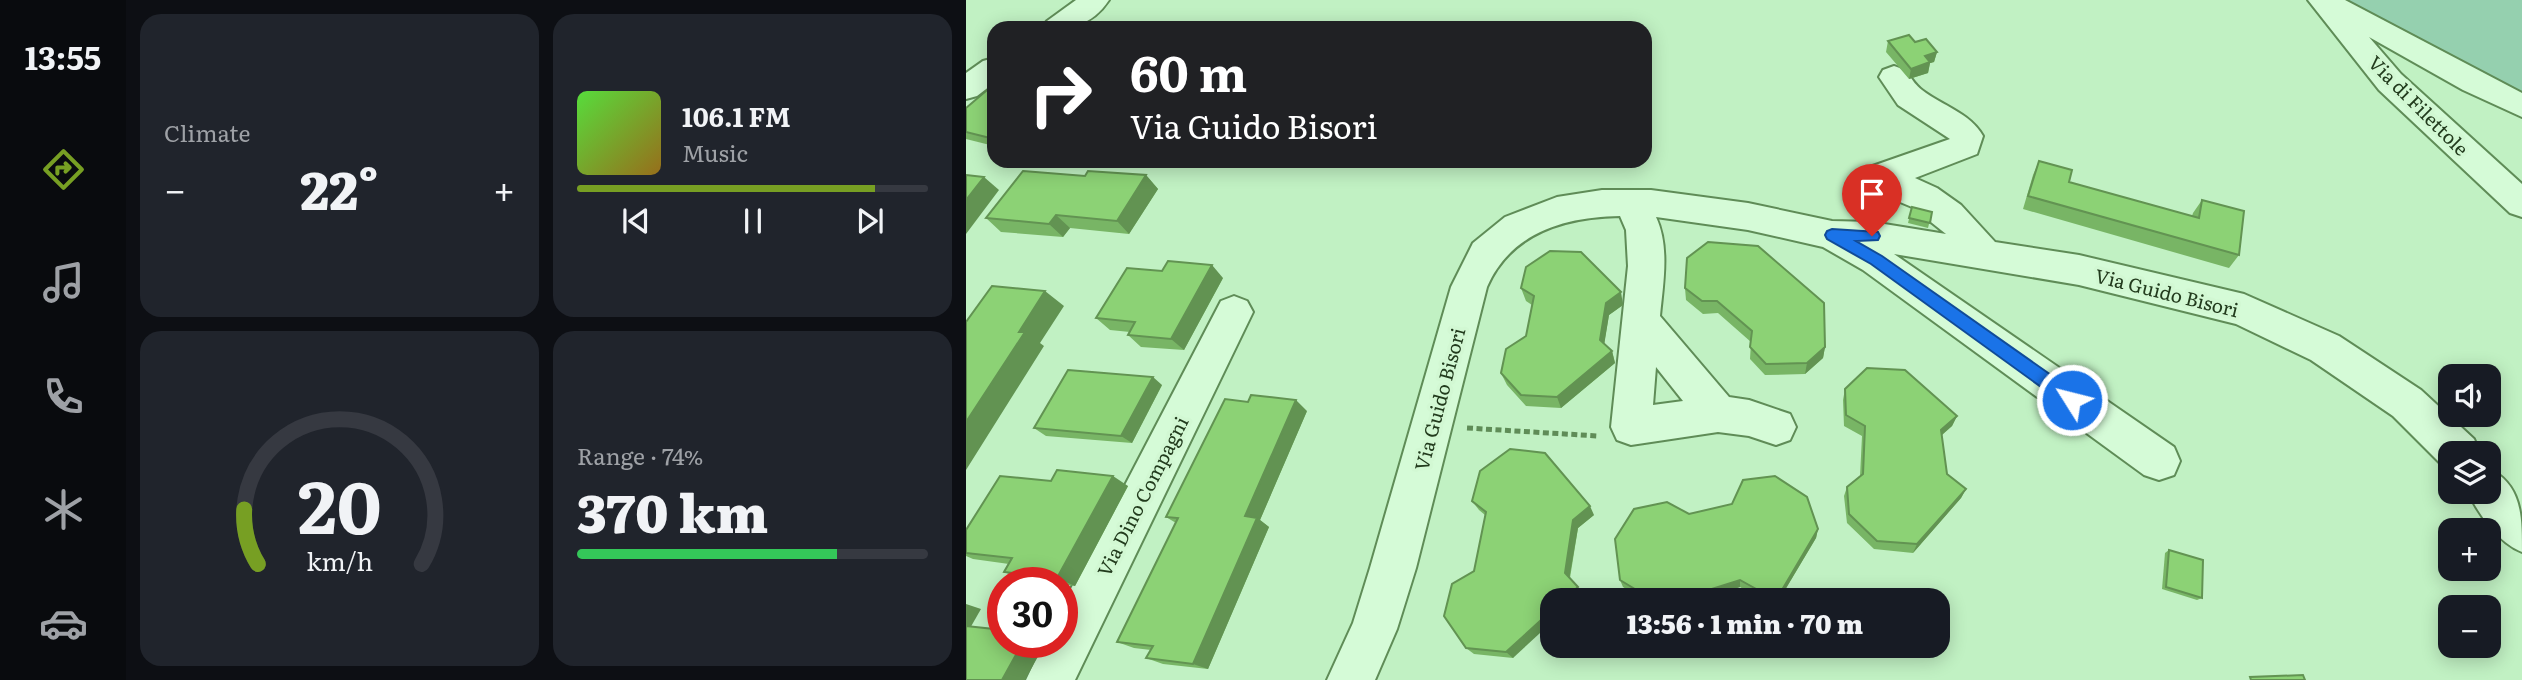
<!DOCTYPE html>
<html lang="en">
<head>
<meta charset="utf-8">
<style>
  :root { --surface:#171b24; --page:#20242c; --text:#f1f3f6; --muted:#9ea1a6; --line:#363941; --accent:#779f23 }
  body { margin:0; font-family:Literata,serif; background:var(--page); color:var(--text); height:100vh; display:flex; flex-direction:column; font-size:26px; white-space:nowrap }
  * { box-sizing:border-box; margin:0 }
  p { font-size:23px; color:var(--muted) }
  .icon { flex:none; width:38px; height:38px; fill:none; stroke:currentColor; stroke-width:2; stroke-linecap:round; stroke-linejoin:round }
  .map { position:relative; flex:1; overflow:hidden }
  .sheet { display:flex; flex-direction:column; gap:14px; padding:14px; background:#0d0f14; width:840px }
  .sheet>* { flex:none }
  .top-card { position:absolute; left:21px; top:21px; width:665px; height:147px; border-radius:21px; box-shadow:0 4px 18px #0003; background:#202124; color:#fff; overflow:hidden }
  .controls { position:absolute; left:1472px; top:364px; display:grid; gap:14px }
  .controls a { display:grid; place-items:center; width:63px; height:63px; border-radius:14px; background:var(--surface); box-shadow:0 4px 18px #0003; font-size:35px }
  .speed { position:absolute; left:21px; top:567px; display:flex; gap:14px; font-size:35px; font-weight:700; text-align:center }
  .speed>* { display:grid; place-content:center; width:91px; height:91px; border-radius:50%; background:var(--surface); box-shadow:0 4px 18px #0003; line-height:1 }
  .speed .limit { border:10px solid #d22; background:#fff; color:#111 }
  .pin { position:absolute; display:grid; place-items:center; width:60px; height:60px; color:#fff; margin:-72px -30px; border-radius:50% 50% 50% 0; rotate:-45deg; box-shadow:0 0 7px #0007 }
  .pin .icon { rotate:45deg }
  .me { position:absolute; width:77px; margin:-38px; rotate:306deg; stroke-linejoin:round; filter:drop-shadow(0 0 5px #0008) }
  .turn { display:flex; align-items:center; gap:24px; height:147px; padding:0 28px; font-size:32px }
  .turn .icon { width:91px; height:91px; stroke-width:2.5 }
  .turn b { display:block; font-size:49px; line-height:60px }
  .big { font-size:52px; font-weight:800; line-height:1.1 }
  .sheet .widget { flex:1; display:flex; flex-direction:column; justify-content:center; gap:10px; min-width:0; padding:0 24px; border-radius:21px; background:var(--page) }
  .sheet .dial { align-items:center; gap:0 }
  .dial svg { height:182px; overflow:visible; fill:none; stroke:var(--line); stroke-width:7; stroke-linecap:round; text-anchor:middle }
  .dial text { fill:var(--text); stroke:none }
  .song { display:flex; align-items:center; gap:21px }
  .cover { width:84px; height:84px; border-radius:10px; background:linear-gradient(135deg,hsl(110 70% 55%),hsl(40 70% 35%)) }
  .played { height:7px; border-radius:4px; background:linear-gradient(90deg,var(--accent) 85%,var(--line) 85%) }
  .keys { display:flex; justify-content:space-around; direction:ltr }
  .heat { display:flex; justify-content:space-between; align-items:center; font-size:38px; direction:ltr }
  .charge { height:10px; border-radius:5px; background:linear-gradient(90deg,#34c759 74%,var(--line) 0) }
  .sheet .tiles { flex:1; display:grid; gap:14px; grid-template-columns:repeat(2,1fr) }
  .trip { position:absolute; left:574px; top:588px; width:410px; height:70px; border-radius:21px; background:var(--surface); box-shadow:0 4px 18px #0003; font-weight:800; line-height:70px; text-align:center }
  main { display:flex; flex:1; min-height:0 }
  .tab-bar { display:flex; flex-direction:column; width:126px; justify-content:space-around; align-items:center; background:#090b0e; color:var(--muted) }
  .tab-bar .icon { width:49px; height:49px }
  .tab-bar .current { color:var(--accent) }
  .tab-bar b { font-size:32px; color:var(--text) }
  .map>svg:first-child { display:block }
  .green { fill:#95d0af }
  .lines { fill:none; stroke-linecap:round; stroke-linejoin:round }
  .minor-casing { stroke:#5f8c57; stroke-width:4 }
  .path { stroke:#5f8c57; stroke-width:5; stroke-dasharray:6 3.5; stroke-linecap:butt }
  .minor { fill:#d5fbd7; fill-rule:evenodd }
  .wall { fill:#78b565 }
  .shaded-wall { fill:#629352 }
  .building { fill:#8cd275; stroke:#629352; stroke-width:2 }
  .route { fill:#1a73e8; stroke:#114b97; stroke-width:2 }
  .labels { text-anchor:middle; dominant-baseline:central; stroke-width:7; stroke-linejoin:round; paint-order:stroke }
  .street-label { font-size:19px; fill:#223b1d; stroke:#d2f8d3 }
</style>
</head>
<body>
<main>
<nav class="tab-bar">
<b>13:55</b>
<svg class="icon current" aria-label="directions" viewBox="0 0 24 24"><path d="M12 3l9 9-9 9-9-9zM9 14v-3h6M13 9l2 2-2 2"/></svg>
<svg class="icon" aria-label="music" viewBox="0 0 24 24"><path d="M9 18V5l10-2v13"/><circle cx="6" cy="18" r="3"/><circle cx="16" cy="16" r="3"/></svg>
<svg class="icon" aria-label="phone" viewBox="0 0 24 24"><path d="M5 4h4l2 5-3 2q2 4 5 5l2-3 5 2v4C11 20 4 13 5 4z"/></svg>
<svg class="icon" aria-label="climate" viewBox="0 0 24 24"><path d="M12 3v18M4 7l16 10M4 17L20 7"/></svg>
<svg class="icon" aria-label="car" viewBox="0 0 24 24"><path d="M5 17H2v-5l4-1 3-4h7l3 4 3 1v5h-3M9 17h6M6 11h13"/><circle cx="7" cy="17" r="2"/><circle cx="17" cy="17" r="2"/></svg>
</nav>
<section class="sheet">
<div class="tiles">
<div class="widget"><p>Climate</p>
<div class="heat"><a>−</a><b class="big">22°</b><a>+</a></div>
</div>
<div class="widget">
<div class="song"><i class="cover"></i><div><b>106.1 FM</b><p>Music</p></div></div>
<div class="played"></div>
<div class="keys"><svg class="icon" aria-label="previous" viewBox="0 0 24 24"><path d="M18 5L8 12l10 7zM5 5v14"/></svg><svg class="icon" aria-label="pause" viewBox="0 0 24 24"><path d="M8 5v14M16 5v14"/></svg><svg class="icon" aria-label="next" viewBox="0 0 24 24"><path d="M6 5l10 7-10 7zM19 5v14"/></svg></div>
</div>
<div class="widget dial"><svg viewBox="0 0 100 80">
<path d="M14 69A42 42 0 1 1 86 69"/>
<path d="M14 69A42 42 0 0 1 8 45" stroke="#779f23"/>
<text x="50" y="56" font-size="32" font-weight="700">20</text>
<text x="50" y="72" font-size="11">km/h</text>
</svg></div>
<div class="widget"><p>Range · 74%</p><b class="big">370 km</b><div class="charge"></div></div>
</div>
</section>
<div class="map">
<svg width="1556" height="680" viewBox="0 0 1556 680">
  <rect width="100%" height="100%" fill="#c1f1c3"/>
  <polygon class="green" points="1366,0 1556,0 1556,96"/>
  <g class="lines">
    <defs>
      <g id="minor">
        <path d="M110,0H143C125,27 105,28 76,28L81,21Z"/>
        <polygon points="1342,0 1379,0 1556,93 1556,117 1497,90 1403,37 1435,74 1556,184 1556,217 1544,213 1413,90"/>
        <polygon points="28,58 28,83 11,96 0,99 0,73 17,61"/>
        <path d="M928,66C945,71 944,81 956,90C977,106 1004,113 1017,136L1011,154L949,178L971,188L995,205L1029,242L1113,255L1278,294L1373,336L1455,390L1508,439L1514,453H1484V469L1478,467L1427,416L1345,360L1270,324L1113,285L928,254L1208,447L1214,461L1208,475L1193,480L1178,475L897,270L857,247L782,230L690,217C704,247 697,284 694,316L763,397L783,400L824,414L830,427L824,440L810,445L783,436L752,432L665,445L651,440L645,427L662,266L660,230L654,216C599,217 545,232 521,287L450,568L431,629L409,680H361L387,623L404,568L485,287L507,243L539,217L591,197L636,190H685L782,203L866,221L906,222L980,234L946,207L898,187L893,178L898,169L984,139L932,105L913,77L917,70ZM690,367L717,401L687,405Z"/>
        <polygon points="268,296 281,301 287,312 109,680 60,680 78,642 96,642 96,606 255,301"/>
        <path d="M1522,468C1556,485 1556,515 1556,552C1533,543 1513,515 1502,492H1522Z"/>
      </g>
    </defs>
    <use href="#minor" class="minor-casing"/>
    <polyline class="path" points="501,428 632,436"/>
    <use href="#minor" class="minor"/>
  </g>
  <g class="wall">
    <polygon points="922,41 949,42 971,52 968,62 964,63 962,73 943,79 920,52"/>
    <polygon points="28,85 28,146 0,139 0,108"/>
    <polygon points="1073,161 1103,182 1226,216 1227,213 1236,200 1273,255 1263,268 1057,209 1067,175"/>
    <polygon points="180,175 192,189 163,234 104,228 97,237 35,232 20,218 119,176"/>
    <polygon points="946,207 966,212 962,228 942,223"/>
    <polygon points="257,278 218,350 175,347 162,335 164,332 144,330 130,318"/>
    <polygon points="555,288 657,305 643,315 638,344 646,351 649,363 595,408 560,406 541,385 535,373 560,336 566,305 560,301"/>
    <polygon points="719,288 859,347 857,358 839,374 799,375 784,359 785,342 752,313 737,314 720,300"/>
    <polygon points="196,385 166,443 80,436 68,428"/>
    <polygon points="879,389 991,416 986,426 976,435 981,474 1000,489 995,498 947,553 908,549 881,523 878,496 881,487 894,476 896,436 878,426 877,400"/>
    <polygon points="341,411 294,520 303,527 242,669 197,664 180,658 185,650 168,648 151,642 210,523 200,517"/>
    <polygon points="85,481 162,486 109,586 96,584 96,583 82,583 58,580 38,572 43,564 7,559 0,556 0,530"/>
    <polygon points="506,501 628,515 612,528 604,578 616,594 610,600 586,600 547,658 508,654 500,648 508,571 519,515 513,510"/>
    <polygon points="723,514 852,529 850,538 813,600 796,600 774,587 740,598 739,600 678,600 657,587 654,580"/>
    <polygon points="1203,550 1236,598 1231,600 1196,589 1199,553"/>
  </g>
  <g class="shaded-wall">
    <polygon points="971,52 968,62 964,63 962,73 943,79 945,69 959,56"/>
    <polygon points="180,175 192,189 163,234 151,221"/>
    <polygon points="18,177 33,190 0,234 0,200"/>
    <polygon points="90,215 104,228 97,237 83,224"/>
    <polygon points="246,265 257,278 218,350 205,339"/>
    <polygon points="79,291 98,306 74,343 78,346 0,470 0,422 53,332"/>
    <polygon points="655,292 657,305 643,315 637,352 634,340 640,303"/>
    <polygon points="859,347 857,358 839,374 841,363"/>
    <polygon points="646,351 649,363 595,408 591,397"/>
    <polygon points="187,377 196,385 166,443 155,436"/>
    <polygon points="330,400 341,411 294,520 303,527 242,669 227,664 279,516"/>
    <polygon points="991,416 986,426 970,440 975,430"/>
    <polygon points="147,476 162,486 109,586 91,578"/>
    <polygon points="1000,489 995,498 947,553 951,544"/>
    <polygon points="624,506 628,515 612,528 603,580 599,573 607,520"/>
    <polygon points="852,529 850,538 813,600 810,600"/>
    <polygon points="774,580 774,587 740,598 739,600 733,600 739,591"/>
    <polygon points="612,587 616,594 610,600 597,600"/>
    <polygon points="0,604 15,609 3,630 0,629"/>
    <polygon points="586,610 586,622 547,658 540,652"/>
    <polygon points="57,642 80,642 59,680 36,680"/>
  </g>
  <g class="building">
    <polygon points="943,35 949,42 960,39 971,52 959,56 964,62 945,69 922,41"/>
    <polygon points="27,85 28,85 28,139 0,132 0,108"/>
    <polygon points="1073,161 1106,170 1103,182 1233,218 1236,200 1278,211 1273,255 1062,196"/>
    <polygon points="57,171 119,176 122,171 180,175 151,221 90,215 83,224 20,218"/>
    <polygon points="0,175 18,177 0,200"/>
    <polygon points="946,207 966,212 964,223 943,218"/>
    <polygon points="742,242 792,246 858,303 859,347 841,363 800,364 784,347 786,331 751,301 736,301 719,288 721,258"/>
    <polygon points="584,251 615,252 655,292 640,303 634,340 646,351 591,397 555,395 535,373 540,349 560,336 568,296 555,288 560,267"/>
    <polygon points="202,261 246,265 205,339 162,335 169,322 130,318 161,268 196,271"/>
    <polygon points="26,286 79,291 53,332 59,332 0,422 0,322"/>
    <polygon points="901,368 939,370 991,416 975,430 981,474 1000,489 951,544 911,541 883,514 881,487 897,474 899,426 880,415 879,389"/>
    <polygon points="102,370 187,377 155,436 68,428"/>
    <polygon points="285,395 330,400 279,516 291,518 227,664 180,658 187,646 151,642 212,518 200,517 259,399 282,402"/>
    <polygon points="544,449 579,453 624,506 607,520 599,573 612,587 597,600 586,600 586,610 540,652 500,648 478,616 486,584 508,571 520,512 506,501 514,471"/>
    <polygon points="91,470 147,476 91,578 38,572 46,558 0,553 0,530 34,476 85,481"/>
    <polygon points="809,476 841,497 852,529 810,600 774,580 739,591 733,600 687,600 654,580 649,539 668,509 701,502 723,514 766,504 777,480"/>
    <polygon points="1203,550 1237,560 1236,598 1200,587"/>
    <polygon points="0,626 37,630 37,642 57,642 36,680 0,680"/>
    <polygon points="1337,675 1339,680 1285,680 1284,677"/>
  </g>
  <polygon class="route" points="866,229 912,232 914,236 912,240 890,241 916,256 1112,394 1114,400 1112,405 1106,407 1100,405 905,264 861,239 859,235 861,231"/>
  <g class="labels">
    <g class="street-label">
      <text transform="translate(1453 105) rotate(45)">Via di Filettole</text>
      <text transform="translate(1201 292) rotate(14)">Via Guido Bisori</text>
      <text transform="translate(473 399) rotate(-75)">Via Guido Bisori</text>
      <text transform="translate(176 496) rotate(-63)">Via Dino Compagni</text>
    </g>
  </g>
</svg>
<div class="controls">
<a><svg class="icon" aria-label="sound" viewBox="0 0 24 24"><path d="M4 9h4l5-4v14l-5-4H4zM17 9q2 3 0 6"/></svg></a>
<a><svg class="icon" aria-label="layers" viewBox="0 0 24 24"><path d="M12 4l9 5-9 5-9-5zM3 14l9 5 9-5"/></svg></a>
<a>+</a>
<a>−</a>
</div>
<div class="speed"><div class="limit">30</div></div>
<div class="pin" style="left:906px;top:236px;background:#d93025"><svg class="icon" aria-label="arrive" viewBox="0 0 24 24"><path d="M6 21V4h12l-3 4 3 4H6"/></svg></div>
<svg class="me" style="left:1106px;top:400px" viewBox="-20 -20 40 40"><circle r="17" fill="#1a73e8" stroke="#fff" stroke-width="3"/><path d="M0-11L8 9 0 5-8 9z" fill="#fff"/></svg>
<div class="trip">13:56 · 1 min · 70 m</div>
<div class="top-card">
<div class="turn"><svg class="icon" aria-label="right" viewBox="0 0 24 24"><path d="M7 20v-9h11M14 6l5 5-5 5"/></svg><div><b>60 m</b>Via Guido Bisori</div></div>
</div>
</div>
</main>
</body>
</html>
